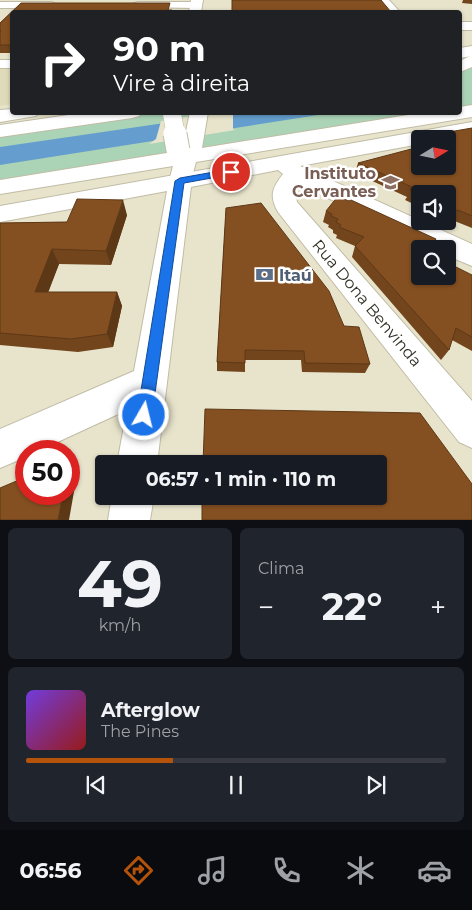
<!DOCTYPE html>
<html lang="pt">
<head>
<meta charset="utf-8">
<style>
  :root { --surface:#171b24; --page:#20242c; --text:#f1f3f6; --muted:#9ea1a6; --line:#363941; --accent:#b45309 }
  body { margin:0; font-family:Montserrat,sans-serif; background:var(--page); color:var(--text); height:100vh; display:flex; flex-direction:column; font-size:19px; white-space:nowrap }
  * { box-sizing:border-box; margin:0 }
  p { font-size:16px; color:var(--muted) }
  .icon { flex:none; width:28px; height:28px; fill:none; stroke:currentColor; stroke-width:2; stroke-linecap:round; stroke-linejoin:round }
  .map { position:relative; height:520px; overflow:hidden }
  .side { display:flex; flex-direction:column; gap:8px; padding:8px; background:#0d0f14; flex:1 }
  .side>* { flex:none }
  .guide { position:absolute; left:10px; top:10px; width:452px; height:105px; border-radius:5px; box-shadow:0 1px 4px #0004; background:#202124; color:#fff; overflow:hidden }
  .needle { width:32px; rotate:80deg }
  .buttons { position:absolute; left:411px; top:130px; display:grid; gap:10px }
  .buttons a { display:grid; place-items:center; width:45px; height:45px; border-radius:5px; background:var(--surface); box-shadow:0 1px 4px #0004; font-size:25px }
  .speed { position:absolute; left:15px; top:440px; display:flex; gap:10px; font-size:25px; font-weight:700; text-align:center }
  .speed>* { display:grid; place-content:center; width:65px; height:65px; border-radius:50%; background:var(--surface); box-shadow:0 1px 4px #0004; line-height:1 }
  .speed .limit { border:8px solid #d22; background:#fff; color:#111 }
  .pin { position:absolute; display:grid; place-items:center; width:42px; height:42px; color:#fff; margin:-21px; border:2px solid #fff; border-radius:50%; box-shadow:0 1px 5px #0007 }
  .me { position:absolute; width:55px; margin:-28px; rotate:8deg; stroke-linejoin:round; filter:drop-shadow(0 0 4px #0008) }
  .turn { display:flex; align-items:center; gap:18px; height:105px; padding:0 20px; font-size:22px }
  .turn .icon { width:65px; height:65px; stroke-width:2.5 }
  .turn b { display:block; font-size:35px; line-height:42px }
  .big { font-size:38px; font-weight:700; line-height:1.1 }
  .side .tile { flex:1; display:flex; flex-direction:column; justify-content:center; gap:8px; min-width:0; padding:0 18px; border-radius:8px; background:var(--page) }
  .side .dial { align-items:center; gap:0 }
  .dial b { font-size:65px; line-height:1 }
  .song { display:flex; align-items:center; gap:15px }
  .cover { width:60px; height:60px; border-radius:8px; background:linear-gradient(135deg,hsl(260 70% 55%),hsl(0 70% 35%)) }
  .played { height:5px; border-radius:2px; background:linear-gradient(90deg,var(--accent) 35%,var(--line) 35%) }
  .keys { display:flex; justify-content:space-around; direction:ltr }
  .heat { display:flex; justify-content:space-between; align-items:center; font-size:28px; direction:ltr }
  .side .tiles { flex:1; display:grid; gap:8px; grid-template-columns:1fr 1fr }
  .tile:last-child { grid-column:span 2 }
  .trip { position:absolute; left:95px; top:455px; width:292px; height:50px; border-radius:5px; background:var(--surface); box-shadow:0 1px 4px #0004; font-weight:700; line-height:50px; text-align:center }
  .tabs { display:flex; height:80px; justify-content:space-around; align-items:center; background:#090b0e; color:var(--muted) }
  .tabs .icon { width:35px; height:35px }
  .tabs .active { color:var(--accent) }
  .tabs b { font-size:22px; color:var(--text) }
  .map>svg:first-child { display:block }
  .built { fill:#dfdaba }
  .green { fill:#abd4b7 }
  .water { fill:#659ece }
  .pier { fill:#e8e4cc }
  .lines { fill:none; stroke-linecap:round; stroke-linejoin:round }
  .street-casing { stroke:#c0bca5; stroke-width:2 }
  .secondary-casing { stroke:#c0bca5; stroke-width:2 }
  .highway-casing { stroke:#c0bca5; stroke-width:2 }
  .street { fill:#fff; fill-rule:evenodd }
  .secondary { fill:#fff; fill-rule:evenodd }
  .highway { fill:#fff; fill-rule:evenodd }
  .highway-bridge-far1-casing { stroke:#c0bca5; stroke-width:19; stroke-linecap:butt }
  .highway-bridge-casing { stroke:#c0bca5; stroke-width:25; stroke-linecap:butt }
  .highway-bridge-far1 { stroke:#fff; stroke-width:18 }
  .highway-bridge { stroke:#fff; stroke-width:23 }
  .wall { fill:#72451c }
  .shaded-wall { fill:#5d3817 }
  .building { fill:#855021; stroke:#5d3817 }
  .route { fill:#1a73e8; stroke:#114b97 }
  .labels { text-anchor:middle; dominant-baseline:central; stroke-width:5; stroke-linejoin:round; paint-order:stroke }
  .education-label { font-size:16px; font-weight:bold; fill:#785e54; stroke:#fff; text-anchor:end }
  .service-label { font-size:16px; font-weight:bold; fill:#4e5e75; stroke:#fff; text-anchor:start }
  .street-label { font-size:16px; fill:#323127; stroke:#fff }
</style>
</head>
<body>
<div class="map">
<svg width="472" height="520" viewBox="0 0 472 520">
  <rect width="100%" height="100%" fill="#e8e4cc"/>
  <polygon class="built" points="0,67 12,67 12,104 0,106"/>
  <polygon class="green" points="472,65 472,111 0,186 0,131 132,112 460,112 460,67"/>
  <polygon class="water" points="233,113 331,113 0,165 0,147"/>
  <polygon class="pier" points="216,112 233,113 233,129 235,130 149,144 156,139 161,121"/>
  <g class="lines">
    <defs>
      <g id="street">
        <polygon points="378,0 389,0 400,12 388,12"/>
        <polygon points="0,2 52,2 57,5 52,8 0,8"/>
        <polygon points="138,2 196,2 201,5 196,8 134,7 133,5 134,3"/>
        <rect x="460" y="22" width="12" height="8"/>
        <rect x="0" y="60" width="12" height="8"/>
      </g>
      <g id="secondary">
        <polygon points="472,46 472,56 460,58 460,48"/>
        <polygon points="12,109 12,112 38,112 36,116 0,122 0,110"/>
        <path d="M472,122V134L446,139H420V144L300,166L472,244V266L448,256V249H433L299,184L295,192L297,202L472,401V448L459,442L278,212C269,196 272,188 283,174L278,170L191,187L157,464H117L127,410L38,451H26V457L0,468V429L134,371L167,191L0,222V206Z"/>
        <polygon points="112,496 154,496 150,520 108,520"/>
      </g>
      <g id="highway">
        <polygon points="191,0 203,0 201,12 189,12"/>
        <polygon points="472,55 472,67 460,72 460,61"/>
        <polygon points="472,105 472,117 196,162 191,181 188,186 180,188 172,186 169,181 173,166 0,194 0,180 179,151 183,146 190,112 208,112 202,148 427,112 460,112 460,107"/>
        <polygon points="89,112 141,112 139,116 132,118 0,137 0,125"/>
      </g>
    </defs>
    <use href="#street" class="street-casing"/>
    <use href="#secondary" class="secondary-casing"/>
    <use href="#highway" class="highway-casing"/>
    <use href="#street" class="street"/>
    <use href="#secondary" class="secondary"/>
    <use href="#highway" class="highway"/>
    <defs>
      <polyline id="highway-bridge-far1" points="172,114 176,136"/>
      <polyline id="highway-bridge" points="175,134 178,150"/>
    </defs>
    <use href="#highway-bridge-far1" class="highway-bridge-far1-casing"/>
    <use href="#highway-bridge" class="highway-bridge-casing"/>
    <use href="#highway-bridge-far1" class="highway-bridge-far1"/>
    <use href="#highway-bridge" class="highway-bridge"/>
  </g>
  <g class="wall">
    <polygon points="463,0 472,0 472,4 462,3"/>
    <polygon points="12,12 12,53 0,53 0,23"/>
    <polygon points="472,128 472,228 452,220 451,221 448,220 448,194 420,194 420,207 405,200 407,197 355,173 358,163 420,166"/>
    <polygon points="226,208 344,326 370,364 365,373 302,372 301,360 245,360 245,372 217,371 217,362"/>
    <polygon points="326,211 436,239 431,249 420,249 420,276 472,275 472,351 452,340 449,350 441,360 352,257 355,246 336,238 337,235 333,233 333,230 328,227 329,225 323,222"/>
    <polygon points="127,215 111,265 59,264 48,292 117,292 122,306 113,347 78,352 0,345 0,223 67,222"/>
  </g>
  <g class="shaded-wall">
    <polygon points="123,200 127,215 111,265 106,251"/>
    <polygon points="52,249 59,264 43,306 35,292"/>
    <polygon points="117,292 122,306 113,347 107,334"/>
    <polygon points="69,481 75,486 69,520 58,520 63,494 69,494"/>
  </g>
  <g class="building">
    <polygon points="232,0 381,0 391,12 232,12"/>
    <polygon points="21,3 170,3 168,10 172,10 172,12 12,12 12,45 0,45 0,32 1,31 0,31 0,23"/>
    <polygon points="472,128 472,216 458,210 456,211 448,207 448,194 420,194 420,195 410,190 412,187 358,163 419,147 420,147 420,166 448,166 448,139 442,139 449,132"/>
    <polygon points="338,196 349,201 351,200 436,239 429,249 420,249 420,276 448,276 448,263 472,275 472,337 456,328 449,350 355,246 364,237 339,227 341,225 336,222 338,219 331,216 332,214 326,211"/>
    <polygon points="77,199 123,200 106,251 52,249 35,292 117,292 107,334 71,339 0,333 0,223 67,222"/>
    <polygon points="261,203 329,291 344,326 359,327 370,364 305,363 304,351 245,350 245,363 217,362 226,208"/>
    <polygon points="205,409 420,413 472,484 472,520 202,520 202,496 379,496 379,464 203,464"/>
    <polygon points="26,477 26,494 63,494 58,520 0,520 0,488"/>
  </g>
  <polygon class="route" points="231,169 235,172 234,174 184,183 152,415 150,420 144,422 139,420 137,415 175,181 180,178"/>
  <defs>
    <symbol id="school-bare" viewBox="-9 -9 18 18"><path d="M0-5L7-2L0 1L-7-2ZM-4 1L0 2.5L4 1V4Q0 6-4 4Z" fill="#8d6e63" stroke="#fff" stroke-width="2.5" paint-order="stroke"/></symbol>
    <symbol id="bank-bare" viewBox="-9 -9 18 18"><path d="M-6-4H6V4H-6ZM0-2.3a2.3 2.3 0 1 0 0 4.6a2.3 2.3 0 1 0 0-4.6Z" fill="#5c6f8a" stroke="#fff" stroke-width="2.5" paint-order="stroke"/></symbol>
  </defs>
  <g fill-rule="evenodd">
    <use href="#school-bare" x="378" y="170" width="25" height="25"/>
    <use href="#bank-bare" x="252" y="262" width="25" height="25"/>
  </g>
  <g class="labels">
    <g class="education-label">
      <text x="376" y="173">Instituto<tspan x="376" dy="18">Cervantes</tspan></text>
    </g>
    <g class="service-label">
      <text x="279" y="275">Itaú</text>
    </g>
    <g class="street-label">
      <text transform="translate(367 303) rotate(50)">Rua Dona Benvinda</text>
    </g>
  </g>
</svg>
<div class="buttons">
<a><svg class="needle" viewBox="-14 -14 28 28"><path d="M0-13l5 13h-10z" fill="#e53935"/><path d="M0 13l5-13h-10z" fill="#9ea1a6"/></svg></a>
<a><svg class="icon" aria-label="sound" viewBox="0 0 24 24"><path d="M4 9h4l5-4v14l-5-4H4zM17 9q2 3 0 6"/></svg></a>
<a><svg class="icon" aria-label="search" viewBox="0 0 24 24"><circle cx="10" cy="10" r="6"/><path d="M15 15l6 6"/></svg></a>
</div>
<div class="speed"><div class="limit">50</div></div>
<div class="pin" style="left:231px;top:172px;background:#d93025"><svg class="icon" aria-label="arrive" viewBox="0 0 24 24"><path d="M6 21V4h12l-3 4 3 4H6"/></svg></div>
<svg class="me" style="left:144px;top:415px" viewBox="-20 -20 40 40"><circle r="17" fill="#1a73e8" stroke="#fff" stroke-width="3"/><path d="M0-11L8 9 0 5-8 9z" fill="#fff"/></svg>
<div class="trip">06:57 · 1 min · 110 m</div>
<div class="guide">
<div class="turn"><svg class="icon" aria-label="right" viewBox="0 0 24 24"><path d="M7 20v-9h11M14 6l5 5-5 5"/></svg><div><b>90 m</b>Vire à direita</div></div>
</div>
</div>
<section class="side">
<div class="tiles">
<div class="tile dial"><b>49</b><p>km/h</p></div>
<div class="tile"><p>Clima</p>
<div class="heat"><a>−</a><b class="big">22°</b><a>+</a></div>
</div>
<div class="tile">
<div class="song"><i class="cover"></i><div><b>Afterglow</b><p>The Pines</p></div></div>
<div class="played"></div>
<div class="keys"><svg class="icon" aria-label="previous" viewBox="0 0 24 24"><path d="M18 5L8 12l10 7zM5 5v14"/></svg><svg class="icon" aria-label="pause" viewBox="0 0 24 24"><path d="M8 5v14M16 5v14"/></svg><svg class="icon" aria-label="next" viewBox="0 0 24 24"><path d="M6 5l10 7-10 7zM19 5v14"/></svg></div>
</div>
</div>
</section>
<nav class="tabs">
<b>06:56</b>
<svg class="icon active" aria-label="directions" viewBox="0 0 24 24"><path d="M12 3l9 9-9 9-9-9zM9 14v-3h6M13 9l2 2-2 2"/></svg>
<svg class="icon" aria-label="music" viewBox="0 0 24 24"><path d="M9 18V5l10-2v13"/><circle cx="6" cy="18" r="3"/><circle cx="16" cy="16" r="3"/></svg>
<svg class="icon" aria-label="phone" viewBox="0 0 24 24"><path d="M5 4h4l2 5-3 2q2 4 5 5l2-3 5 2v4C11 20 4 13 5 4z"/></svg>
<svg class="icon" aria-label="climate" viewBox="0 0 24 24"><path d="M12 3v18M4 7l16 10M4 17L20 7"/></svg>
<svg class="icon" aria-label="car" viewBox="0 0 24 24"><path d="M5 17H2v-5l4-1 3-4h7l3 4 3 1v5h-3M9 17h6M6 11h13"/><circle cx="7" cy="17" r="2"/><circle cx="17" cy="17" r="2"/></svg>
</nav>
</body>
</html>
